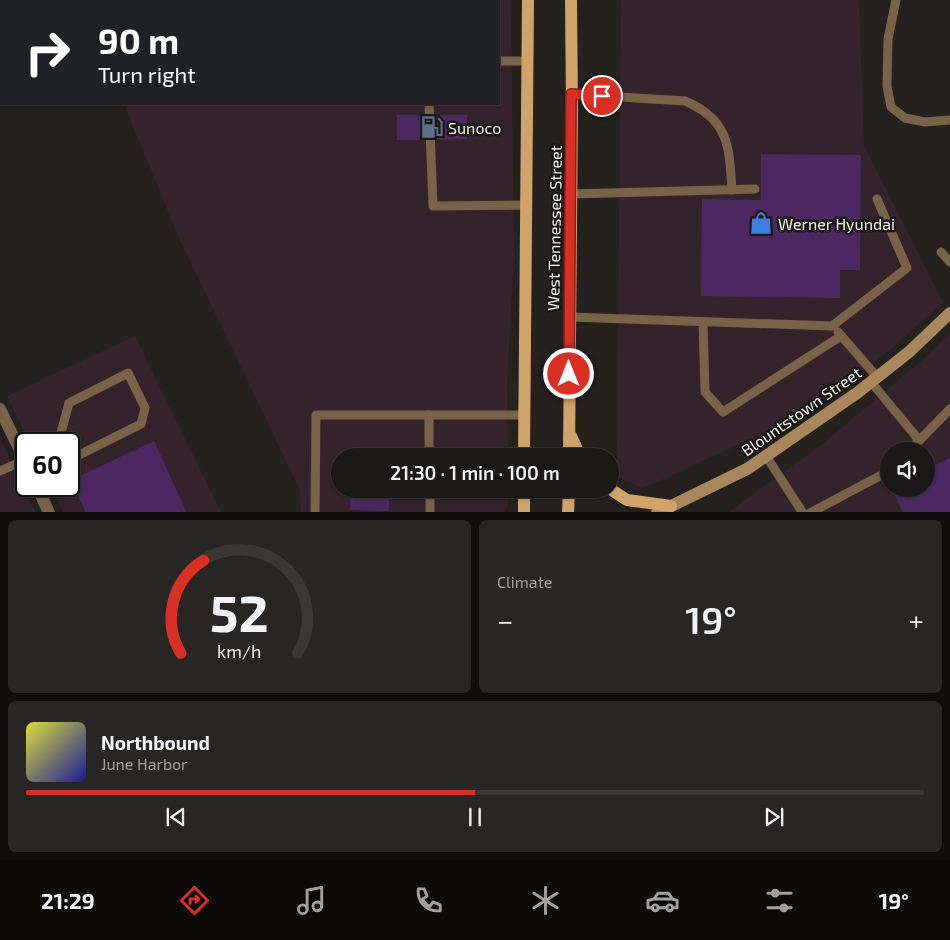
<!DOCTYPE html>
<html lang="en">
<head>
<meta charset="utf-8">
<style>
  :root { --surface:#1b1917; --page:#282624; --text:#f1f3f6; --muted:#a0a0a1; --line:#393836; --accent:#d93025 }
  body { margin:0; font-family:"Exo 2",sans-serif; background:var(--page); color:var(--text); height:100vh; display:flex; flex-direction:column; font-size:19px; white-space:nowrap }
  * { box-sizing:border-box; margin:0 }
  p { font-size:16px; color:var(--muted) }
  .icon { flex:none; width:28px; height:28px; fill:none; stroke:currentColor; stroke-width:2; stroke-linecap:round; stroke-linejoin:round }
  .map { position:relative; height:512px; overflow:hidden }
  .panel { display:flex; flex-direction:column; gap:8px; padding:8px; background:#0f0e0d; flex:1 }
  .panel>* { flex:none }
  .banner { position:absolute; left:0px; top:0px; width:500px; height:105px; box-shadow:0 1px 4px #0004,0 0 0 1px var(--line); background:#202124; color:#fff; overflow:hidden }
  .controls { position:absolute; left:880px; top:442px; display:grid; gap:10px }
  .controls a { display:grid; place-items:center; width:55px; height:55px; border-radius:50%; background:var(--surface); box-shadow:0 1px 4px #0004,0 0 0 1px var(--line); font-size:25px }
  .speed { position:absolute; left:15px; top:432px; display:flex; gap:10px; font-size:25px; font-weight:700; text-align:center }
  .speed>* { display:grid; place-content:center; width:65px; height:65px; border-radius:50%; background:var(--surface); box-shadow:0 1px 4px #0004,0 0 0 1px var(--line); line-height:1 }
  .speed .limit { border:2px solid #111; border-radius:8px; background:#fff; color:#111 }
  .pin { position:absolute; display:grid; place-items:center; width:42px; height:42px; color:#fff; margin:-21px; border:2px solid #fff; border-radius:50%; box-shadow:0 1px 5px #0007 }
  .me { position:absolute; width:55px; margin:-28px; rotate:0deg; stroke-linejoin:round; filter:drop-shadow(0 0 4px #0008) }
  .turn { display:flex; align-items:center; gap:18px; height:105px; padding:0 15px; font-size:22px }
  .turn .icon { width:65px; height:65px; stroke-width:2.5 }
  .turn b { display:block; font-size:35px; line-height:42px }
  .big { font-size:38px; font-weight:600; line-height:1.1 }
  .panel .widget { flex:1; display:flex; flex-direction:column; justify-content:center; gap:8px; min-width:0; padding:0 18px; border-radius:8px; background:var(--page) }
  .panel .dial { align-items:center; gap:0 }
  .dial svg { height:130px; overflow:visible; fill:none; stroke:var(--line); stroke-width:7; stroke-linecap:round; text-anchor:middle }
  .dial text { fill:var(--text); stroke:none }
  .song { display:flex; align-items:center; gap:15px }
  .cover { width:60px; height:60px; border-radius:8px; background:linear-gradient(135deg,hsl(60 70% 55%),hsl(240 70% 35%)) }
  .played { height:5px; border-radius:2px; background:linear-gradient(90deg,var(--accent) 50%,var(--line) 50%) }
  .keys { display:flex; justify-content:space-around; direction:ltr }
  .heat { display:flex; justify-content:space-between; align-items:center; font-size:28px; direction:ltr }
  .panel .tiles { flex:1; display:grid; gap:8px; grid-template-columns:1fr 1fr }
  .widget:last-child { grid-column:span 2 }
  .trip { position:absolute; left:331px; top:448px; width:288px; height:50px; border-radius:25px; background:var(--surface); box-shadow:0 1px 4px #0004,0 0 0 1px var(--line); font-weight:600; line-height:50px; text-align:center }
  .dock { display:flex; height:80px; justify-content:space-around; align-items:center; background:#0b0a09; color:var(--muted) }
  .dock .icon { width:35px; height:35px }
  .dock .current { color:var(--accent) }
  .dock b { font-size:22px; color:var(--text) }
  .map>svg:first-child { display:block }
  .commercial { fill:#35232c; fill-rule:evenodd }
  .building { fill:#4c2863 }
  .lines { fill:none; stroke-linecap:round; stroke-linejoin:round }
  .service { stroke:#786348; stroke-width:9 }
  .minor { stroke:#786348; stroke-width:12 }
  .secondary { stroke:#a9875c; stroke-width:12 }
  .primary { stroke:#d0a36b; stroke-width:12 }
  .route-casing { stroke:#8d1f18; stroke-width:12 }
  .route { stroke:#d93025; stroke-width:9 }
  .labels { text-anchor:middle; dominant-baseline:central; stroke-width:5; stroke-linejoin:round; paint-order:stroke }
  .poi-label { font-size:16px; fill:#f4f2f0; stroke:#1b1816; text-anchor:start }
  .street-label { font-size:16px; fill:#f4f2f0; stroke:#1b1816 }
</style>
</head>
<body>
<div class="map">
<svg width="950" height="513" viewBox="0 0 950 513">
  <rect width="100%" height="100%" fill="#24211f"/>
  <g class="commercial">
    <polygon points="82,0 511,0 514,255 507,383 508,456 340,456 340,489 508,489 508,503 505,512 301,512 300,490 178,236 124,104 499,104 499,1 82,1"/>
    <polygon points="621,0 859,0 864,145 943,302 884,355 807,410 771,431 711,457 664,479 642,488 612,475 617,461"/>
    <path d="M950,333V512L727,513L825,442L927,356ZM889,451H926V489H889Z"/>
    <polygon points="135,336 221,512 63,512 51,486 69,486 69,444 31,444 7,396"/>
    <polygon points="0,438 22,483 35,512 0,512"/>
  </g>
  <g class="building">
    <polygon points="397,115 423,115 424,140 397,140"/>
    <polygon points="436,115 467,115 467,139 437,140"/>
    <polygon points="761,154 861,155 860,270 840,270 840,298 701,296 702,199 761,200"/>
    <polygon points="154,441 187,513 86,513 71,480"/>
    <polygon points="950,458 950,513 903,513 892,489 926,489 926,469"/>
    <polygon points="350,489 389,489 389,511 350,510"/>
  </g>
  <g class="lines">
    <g class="service">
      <polyline points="896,0 888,39 887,86 891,107 905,118 925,122 950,120"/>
      <polyline points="499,61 528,61"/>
      <path d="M571,94L685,101C730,120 729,148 732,190"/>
      <polyline points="429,104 433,206 527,205"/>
      <polyline points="571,194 755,189"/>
      <polyline points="941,252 950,262"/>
      <polyline points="570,317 832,326 907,268 877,199"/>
      <polyline points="703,322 705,392 723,412 841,336"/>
      <polyline points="838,332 877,377"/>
      <polyline points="871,382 919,440"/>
      <polyline points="429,415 429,456"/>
      <polyline points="58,444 69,403 128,373 145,408 141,424 69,460"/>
      <polyline points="909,451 950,409"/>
      <polyline points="766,456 803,513"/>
      <polyline points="0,471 25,460"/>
      <polyline points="430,489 430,513"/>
      <polyline points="315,513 316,415 524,415"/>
      <polyline points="810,513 889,471"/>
    </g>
    <g class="minor">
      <polyline points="0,409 26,463"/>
      <polyline points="37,486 49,513"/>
    </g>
    <polyline class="secondary" points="657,513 747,469 766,456 857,393 909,352 950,313"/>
    <g class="primary">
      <polyline points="571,436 580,456"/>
      <polyline points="524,456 528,0"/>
      <polyline points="569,456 572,109 571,0"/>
      <polyline points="610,489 627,500 671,506"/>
      <polyline points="524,513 524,489"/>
      <polyline points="568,513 569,489"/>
    </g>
  </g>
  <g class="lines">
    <defs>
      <polyline id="route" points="569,374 571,94 602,96"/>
    </defs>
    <use href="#route" class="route-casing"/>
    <use href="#route" class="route"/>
  </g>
  <defs>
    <symbol id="fuel-bare" viewBox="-9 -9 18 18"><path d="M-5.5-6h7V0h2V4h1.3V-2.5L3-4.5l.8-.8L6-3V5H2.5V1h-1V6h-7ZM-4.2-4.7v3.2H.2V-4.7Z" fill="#5c6f8a" stroke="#1b1816" stroke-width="2.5" paint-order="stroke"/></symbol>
    <symbol id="shop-bare" viewBox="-9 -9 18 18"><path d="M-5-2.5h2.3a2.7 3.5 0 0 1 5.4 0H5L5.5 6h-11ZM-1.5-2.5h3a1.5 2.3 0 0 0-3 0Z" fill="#3f7fe0" stroke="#1b1816" stroke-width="2.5" paint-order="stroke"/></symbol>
  </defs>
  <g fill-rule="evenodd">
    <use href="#fuel-bare" x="416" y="111" width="32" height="32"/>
    <use href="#shop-bare" x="745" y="207" width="32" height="32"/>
  </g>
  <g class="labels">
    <g class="poi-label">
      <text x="448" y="127">Sunoco</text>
      <text x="778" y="223">Werner Hyundai</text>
    </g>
    <g class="street-label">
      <text transform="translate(554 228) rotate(-89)">West Tennessee Street</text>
      <text transform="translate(801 411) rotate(-35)">Blountstown Street</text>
    </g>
  </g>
</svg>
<div class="controls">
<a><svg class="icon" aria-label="sound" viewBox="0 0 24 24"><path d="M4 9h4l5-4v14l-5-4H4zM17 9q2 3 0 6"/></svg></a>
</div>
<div class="speed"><div class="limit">60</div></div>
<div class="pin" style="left:602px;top:96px;background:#d93025"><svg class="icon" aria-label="arrive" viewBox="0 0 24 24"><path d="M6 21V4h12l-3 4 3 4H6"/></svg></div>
<svg class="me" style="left:569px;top:374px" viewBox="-20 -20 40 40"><circle r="17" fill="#d93025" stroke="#fff" stroke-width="3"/><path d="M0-11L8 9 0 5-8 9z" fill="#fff"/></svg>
<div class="trip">21:30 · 1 min · 100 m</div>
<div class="banner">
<div class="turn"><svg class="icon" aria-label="right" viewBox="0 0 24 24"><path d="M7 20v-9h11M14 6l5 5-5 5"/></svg><div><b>90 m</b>Turn right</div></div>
</div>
</div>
<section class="panel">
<div class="tiles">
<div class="widget dial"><svg viewBox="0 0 100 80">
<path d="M14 69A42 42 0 1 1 86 69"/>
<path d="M14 69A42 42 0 0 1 28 12" stroke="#d93025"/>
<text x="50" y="56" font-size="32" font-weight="700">52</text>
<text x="50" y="72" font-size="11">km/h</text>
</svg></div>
<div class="widget"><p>Climate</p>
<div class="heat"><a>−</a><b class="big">19°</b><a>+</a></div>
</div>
<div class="widget">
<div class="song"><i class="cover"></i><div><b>Northbound</b><p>June Harbor</p></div></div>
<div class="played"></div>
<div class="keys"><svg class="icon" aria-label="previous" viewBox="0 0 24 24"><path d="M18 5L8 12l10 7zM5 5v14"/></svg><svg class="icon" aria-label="pause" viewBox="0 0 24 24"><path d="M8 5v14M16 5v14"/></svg><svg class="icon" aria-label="next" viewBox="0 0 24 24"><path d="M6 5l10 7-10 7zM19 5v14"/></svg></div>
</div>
</div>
</section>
<nav class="dock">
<b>21:29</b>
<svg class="icon current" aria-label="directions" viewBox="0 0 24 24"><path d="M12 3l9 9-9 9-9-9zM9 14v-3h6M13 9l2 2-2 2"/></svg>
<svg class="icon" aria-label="music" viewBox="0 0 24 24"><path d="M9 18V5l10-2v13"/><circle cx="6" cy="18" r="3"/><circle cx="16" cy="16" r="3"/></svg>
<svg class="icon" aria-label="phone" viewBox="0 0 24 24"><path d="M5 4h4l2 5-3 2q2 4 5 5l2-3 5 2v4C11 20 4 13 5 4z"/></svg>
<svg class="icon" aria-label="climate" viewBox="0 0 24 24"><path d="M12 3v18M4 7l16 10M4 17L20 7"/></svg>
<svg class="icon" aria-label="car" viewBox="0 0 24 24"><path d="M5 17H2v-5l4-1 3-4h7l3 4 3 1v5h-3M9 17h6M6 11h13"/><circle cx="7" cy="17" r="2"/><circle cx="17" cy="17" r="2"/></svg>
<svg class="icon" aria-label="filters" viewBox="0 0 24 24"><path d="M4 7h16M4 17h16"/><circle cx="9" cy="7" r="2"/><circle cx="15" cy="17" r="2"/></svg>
<b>19°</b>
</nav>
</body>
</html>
